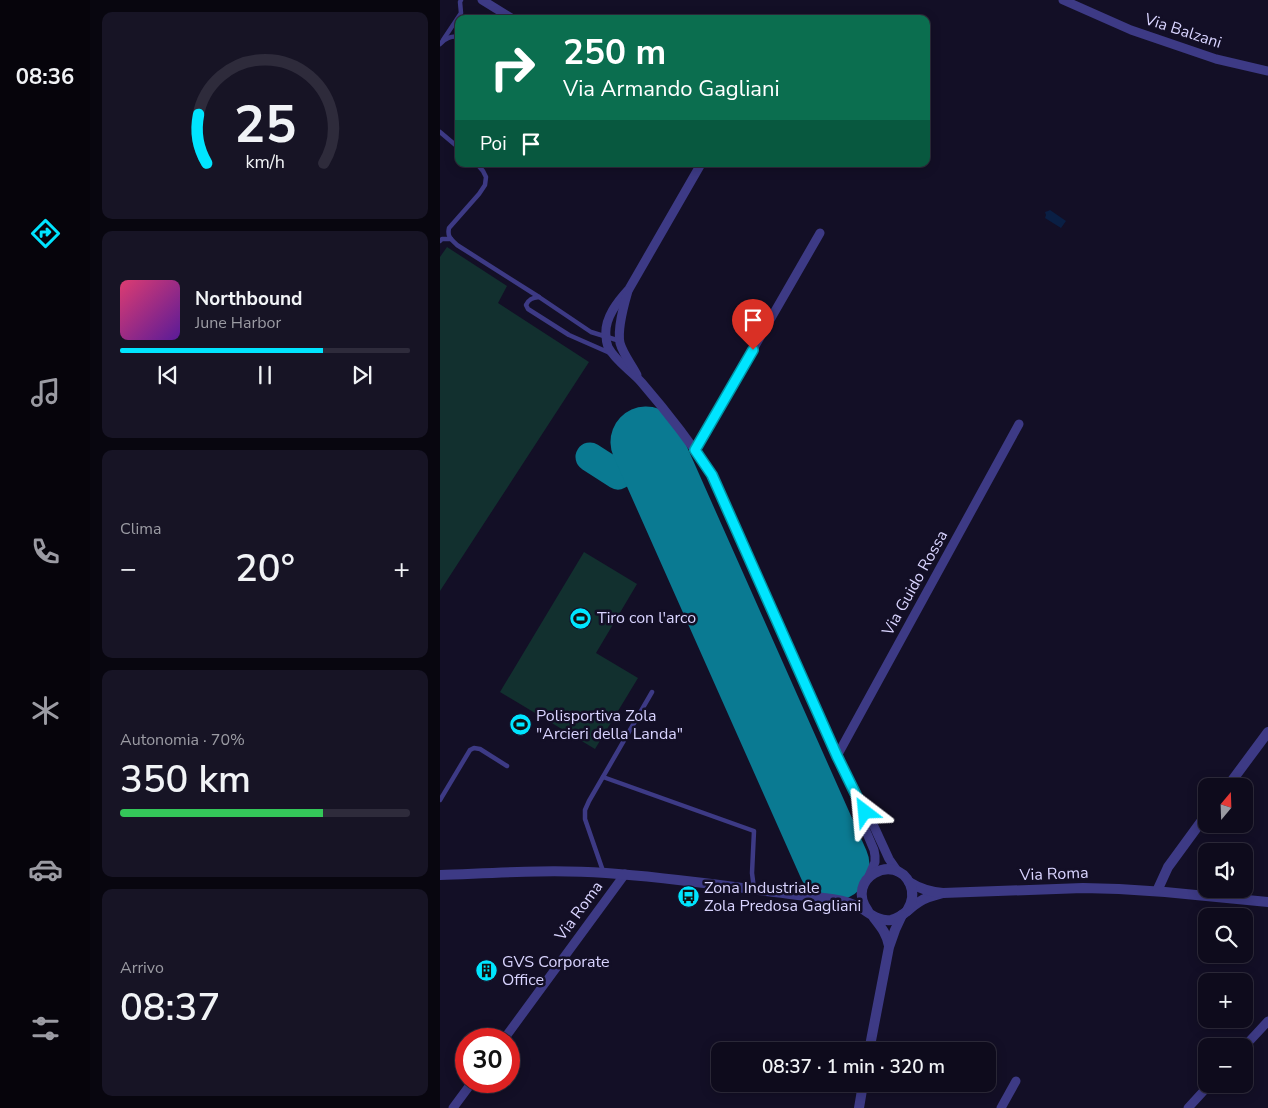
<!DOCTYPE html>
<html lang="it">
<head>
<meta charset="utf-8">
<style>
  :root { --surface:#0e0b1c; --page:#171425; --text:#f1f3f6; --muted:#9b9ba3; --line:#2e2b3b; --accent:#00e5ff }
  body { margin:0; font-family:"Nunito Sans",sans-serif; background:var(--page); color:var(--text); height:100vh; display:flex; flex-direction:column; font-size:19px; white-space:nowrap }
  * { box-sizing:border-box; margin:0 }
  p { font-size:16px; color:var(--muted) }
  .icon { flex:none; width:28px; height:28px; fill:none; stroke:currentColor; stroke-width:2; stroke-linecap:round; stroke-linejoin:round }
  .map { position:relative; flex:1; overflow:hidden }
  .panel { display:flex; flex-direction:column; gap:12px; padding:12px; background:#08060f; width:350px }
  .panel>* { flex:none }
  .guide { position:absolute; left:15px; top:15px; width:475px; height:152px; border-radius:10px; box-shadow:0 2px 12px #0003,0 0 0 1px var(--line); background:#0b6e4f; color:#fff; overflow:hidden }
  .needle { width:32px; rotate:19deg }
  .controls { position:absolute; left:758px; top:778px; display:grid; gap:10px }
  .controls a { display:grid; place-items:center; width:55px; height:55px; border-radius:10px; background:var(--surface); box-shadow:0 2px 12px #0003,0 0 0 1px var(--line); font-size:25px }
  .speed { position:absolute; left:15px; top:1028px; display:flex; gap:10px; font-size:25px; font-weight:700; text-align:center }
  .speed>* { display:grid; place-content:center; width:65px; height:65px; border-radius:50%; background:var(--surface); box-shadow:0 2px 12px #0003,0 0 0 1px var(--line); line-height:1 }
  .speed .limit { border:8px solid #d22; background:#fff; color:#111 }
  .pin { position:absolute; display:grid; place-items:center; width:42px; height:42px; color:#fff; margin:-51px -21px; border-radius:50% 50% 50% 0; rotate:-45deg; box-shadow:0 0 5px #0007 }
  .pin .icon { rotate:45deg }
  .me { position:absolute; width:55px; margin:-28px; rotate:331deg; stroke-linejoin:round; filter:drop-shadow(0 0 4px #0008) }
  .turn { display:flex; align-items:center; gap:18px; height:105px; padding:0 25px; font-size:22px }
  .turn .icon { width:65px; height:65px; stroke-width:2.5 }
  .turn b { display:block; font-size:35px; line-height:42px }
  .then { display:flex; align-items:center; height:48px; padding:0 25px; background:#0003; gap:10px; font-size:19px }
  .big { font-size:38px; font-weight:600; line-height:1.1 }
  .panel .card { flex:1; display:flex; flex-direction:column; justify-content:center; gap:8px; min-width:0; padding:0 18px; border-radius:10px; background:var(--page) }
  .panel .dial { align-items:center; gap:0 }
  .dial svg { height:130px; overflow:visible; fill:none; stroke:var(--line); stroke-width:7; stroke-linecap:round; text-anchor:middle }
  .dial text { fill:var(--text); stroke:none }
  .song { display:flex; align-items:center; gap:15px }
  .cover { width:60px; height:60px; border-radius:8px; background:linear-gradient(135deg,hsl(340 70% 55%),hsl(270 70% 35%)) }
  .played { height:5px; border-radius:2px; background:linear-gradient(90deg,var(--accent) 70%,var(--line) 70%) }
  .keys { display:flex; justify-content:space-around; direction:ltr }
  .heat { display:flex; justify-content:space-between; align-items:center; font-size:28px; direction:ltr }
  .charge { height:8px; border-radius:4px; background:linear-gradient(90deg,#34c759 70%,var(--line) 0) }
  .trip { position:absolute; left:271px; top:1042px; width:285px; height:50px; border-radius:10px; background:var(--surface); box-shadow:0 2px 12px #0003,0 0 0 1px var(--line); font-weight:600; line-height:50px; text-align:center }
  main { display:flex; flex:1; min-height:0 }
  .menu { display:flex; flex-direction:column; width:90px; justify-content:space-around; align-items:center; background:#06040b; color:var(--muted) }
  .menu .icon { width:35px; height:35px }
  .menu .active { color:var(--accent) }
  .menu b { font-size:22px; color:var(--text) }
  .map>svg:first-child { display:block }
  .green { fill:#12302f }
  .water { fill:#0a1f44 }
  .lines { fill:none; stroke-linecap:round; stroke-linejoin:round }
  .taxiway { stroke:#0a7a92; stroke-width:29 }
  .runway { stroke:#0a7a92; stroke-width:71 }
  .service { stroke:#3d3a85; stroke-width:4.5 }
  .minor { stroke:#3d3a85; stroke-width:9 }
  .tertiary { stroke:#3d3a85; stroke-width:10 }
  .route-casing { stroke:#0095a6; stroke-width:12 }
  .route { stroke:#00e5ff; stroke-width:9 }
  .labels { text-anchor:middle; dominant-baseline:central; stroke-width:5; stroke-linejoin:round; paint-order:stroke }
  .street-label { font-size:16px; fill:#d9d4ff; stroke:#130f26 }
  .poi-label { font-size:16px; fill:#d9d4ff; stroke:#130f26; text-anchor:start }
</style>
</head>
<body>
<main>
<nav class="menu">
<b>08:36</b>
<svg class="icon active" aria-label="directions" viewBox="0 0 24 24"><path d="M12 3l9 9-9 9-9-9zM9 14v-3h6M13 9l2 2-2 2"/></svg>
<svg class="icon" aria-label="music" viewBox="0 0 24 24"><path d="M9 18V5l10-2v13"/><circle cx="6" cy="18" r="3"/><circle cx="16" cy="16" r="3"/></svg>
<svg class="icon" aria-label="phone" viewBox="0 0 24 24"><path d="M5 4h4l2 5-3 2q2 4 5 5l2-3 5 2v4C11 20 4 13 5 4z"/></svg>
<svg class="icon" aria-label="climate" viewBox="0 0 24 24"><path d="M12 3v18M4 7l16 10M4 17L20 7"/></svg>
<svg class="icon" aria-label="car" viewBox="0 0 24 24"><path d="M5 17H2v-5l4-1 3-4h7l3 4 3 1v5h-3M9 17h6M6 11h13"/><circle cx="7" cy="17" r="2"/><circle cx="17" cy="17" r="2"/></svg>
<svg class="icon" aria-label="filters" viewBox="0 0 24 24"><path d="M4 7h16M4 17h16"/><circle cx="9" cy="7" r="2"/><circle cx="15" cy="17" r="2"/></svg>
</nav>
<section class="panel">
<div class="card dial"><svg viewBox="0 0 100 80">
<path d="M14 69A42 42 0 1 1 86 69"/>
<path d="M14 69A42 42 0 0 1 9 39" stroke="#00e5ff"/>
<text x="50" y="56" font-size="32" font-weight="700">25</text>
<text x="50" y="72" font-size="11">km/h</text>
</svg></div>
<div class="card">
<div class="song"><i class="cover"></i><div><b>Northbound</b><p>June Harbor</p></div></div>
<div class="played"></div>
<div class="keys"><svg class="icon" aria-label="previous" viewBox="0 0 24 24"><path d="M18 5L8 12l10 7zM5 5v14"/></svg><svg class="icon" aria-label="pause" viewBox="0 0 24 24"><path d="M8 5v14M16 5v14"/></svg><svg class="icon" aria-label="next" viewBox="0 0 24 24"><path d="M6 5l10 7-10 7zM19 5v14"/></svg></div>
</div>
<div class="card"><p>Clima</p>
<div class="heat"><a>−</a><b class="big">20°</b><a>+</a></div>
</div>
<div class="card"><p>Autonomia · 70%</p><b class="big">350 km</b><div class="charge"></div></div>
<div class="card"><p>Arrivo</p><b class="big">08:37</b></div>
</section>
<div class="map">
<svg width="828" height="1108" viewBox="0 0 828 1108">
  <rect width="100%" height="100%" fill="#130f26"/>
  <g class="green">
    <polygon points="7,247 67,286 58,303 149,362 0,591 0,257"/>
    <polygon points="144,552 197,584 156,653 198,678 155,749 60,692"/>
  </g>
  <polygon class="water" points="610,210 626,221 621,228 605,218 606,215 605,212 608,211"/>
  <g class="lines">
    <polyline class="taxiway" points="150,457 178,475 212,457"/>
    <polyline class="runway" points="206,442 394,865"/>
    <g class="service">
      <polyline points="3,40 21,13 20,2 21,0"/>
      <path d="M0,44C4,39 12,35 19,37"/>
      <polyline points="0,132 19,148"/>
      <path d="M37,164L43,171L46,177L45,185L39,194L9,228C7,237 11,239 17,245L99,297L145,328L151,332L180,341"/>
      <polyline points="0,241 2,239 11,239"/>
      <path d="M99,297C92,298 89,299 86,305L88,309L129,335L170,353"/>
      <polyline points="163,777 314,831 312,873 314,889"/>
      <polyline points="0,800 30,750 34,748 40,749 67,766"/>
      <polyline points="163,871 145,819 145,810 149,801 212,692"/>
    </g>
    <g class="minor">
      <polyline points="42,0 73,19"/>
      <polyline points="623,0 691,30 776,59 828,71"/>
      <path d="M261,164L189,289C178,301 164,318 166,336C166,339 167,344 168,347C176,362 192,371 202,383C227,412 251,443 272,475L397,756L419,801L432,822L449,859L458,872"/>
      <path d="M188,291C184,305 177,328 180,343C183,354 192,365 197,375"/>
      <polyline points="255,450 380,233"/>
      <polyline points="397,756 579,424"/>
      <polyline points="420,806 423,824 434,850 435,856 435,862 429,876"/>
      <polyline points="64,1039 185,874"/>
      <polyline points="804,1047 828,1021"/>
      <polyline points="13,1108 33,1081"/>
      <polyline points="561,1108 576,1081"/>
      <polyline points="748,1108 770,1084"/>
    </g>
    <g class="tertiary">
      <polyline points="788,786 828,732"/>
      <path d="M0,875C55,873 111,869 166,873C239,878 311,890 384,898C395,899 406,901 417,906C428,911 437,922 451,920C462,918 469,908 479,902C486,897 495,895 503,893"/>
      <path d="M469,882C480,889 490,892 503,893L643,888L679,889L725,892L828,902"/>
      <polyline points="717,891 728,867 766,815"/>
      <path d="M428,911C404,879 455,851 470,884C474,893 472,903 467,911"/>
      <path d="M434,918C441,927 447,934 449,946"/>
      <polyline points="429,1051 449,947 455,930 462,915"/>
      <polyline points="419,1108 423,1084"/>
    </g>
  </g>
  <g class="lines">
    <defs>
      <polyline id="route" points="313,350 255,450 272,475 397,756 419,801 425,812"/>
    </defs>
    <use href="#route" class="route-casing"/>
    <use href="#route" class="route"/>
  </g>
  <defs>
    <symbol id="stadium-disc" viewBox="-11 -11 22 22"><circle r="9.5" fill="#00e5ff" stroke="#130f26"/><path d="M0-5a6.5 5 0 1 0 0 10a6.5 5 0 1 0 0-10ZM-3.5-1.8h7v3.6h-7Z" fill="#111"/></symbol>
    <symbol id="bus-disc" viewBox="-11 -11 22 22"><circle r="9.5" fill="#00e5ff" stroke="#130f26"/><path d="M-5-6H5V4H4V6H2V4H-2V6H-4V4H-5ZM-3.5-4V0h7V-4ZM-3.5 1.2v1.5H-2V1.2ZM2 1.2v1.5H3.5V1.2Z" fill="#111"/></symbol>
    <symbol id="building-disc" viewBox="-11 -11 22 22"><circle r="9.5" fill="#00e5ff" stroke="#130f26"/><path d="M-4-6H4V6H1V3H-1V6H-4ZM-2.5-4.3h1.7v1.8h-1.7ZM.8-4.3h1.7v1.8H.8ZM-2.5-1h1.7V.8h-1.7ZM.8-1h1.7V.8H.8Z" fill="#111"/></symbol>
  </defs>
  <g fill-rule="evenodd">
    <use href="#stadium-disc" x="128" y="606" width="25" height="25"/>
    <use href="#stadium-disc" x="68" y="712" width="25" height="25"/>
    <use href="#bus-disc" x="236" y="884" width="25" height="25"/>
    <use href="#building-disc" x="34" y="958" width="25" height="25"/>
  </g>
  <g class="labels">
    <g class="street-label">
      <text transform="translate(743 31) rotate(18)">Via Balzani</text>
      <text transform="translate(475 583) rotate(-61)">Via Guido Rossa</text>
      <text transform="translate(614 874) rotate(-2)">Via Roma</text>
      <text transform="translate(139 911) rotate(-54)">Via Roma</text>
    </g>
    <g class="poi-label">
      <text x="157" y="618">Tiro con l'arco</text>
      <text x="96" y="716">Polisportiva Zola<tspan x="96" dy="18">"Arcieri della Landa"</tspan></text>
      <text x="264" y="888">Zona Industriale<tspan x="264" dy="18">Zola Predosa Gagliani</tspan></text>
      <text x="62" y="962">GVS Corporate<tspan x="62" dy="18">Office</tspan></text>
    </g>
  </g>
</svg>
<div class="controls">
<a><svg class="needle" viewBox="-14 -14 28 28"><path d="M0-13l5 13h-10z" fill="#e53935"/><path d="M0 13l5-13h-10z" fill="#9b9ba3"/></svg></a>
<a><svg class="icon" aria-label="sound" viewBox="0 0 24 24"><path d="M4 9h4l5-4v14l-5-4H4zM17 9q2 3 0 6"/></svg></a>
<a><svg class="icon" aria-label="search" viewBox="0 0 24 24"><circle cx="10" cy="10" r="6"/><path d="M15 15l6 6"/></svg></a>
<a>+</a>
<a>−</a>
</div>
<div class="speed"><div class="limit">30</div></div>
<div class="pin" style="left:313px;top:350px;background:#d93025"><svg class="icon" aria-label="arrive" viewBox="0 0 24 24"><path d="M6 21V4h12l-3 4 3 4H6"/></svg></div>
<svg class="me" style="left:425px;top:812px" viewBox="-20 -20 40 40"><path d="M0-17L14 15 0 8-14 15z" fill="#00e5ff" stroke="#fff" stroke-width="4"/></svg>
<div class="trip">08:37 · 1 min · 320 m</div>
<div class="guide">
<div class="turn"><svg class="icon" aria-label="right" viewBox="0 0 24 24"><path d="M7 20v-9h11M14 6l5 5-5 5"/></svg><div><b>250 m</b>Via Armando Gagliani</div></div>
<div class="then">Poi<svg class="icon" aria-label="arrive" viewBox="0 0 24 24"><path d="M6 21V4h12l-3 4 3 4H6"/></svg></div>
</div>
</div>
</main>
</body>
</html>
